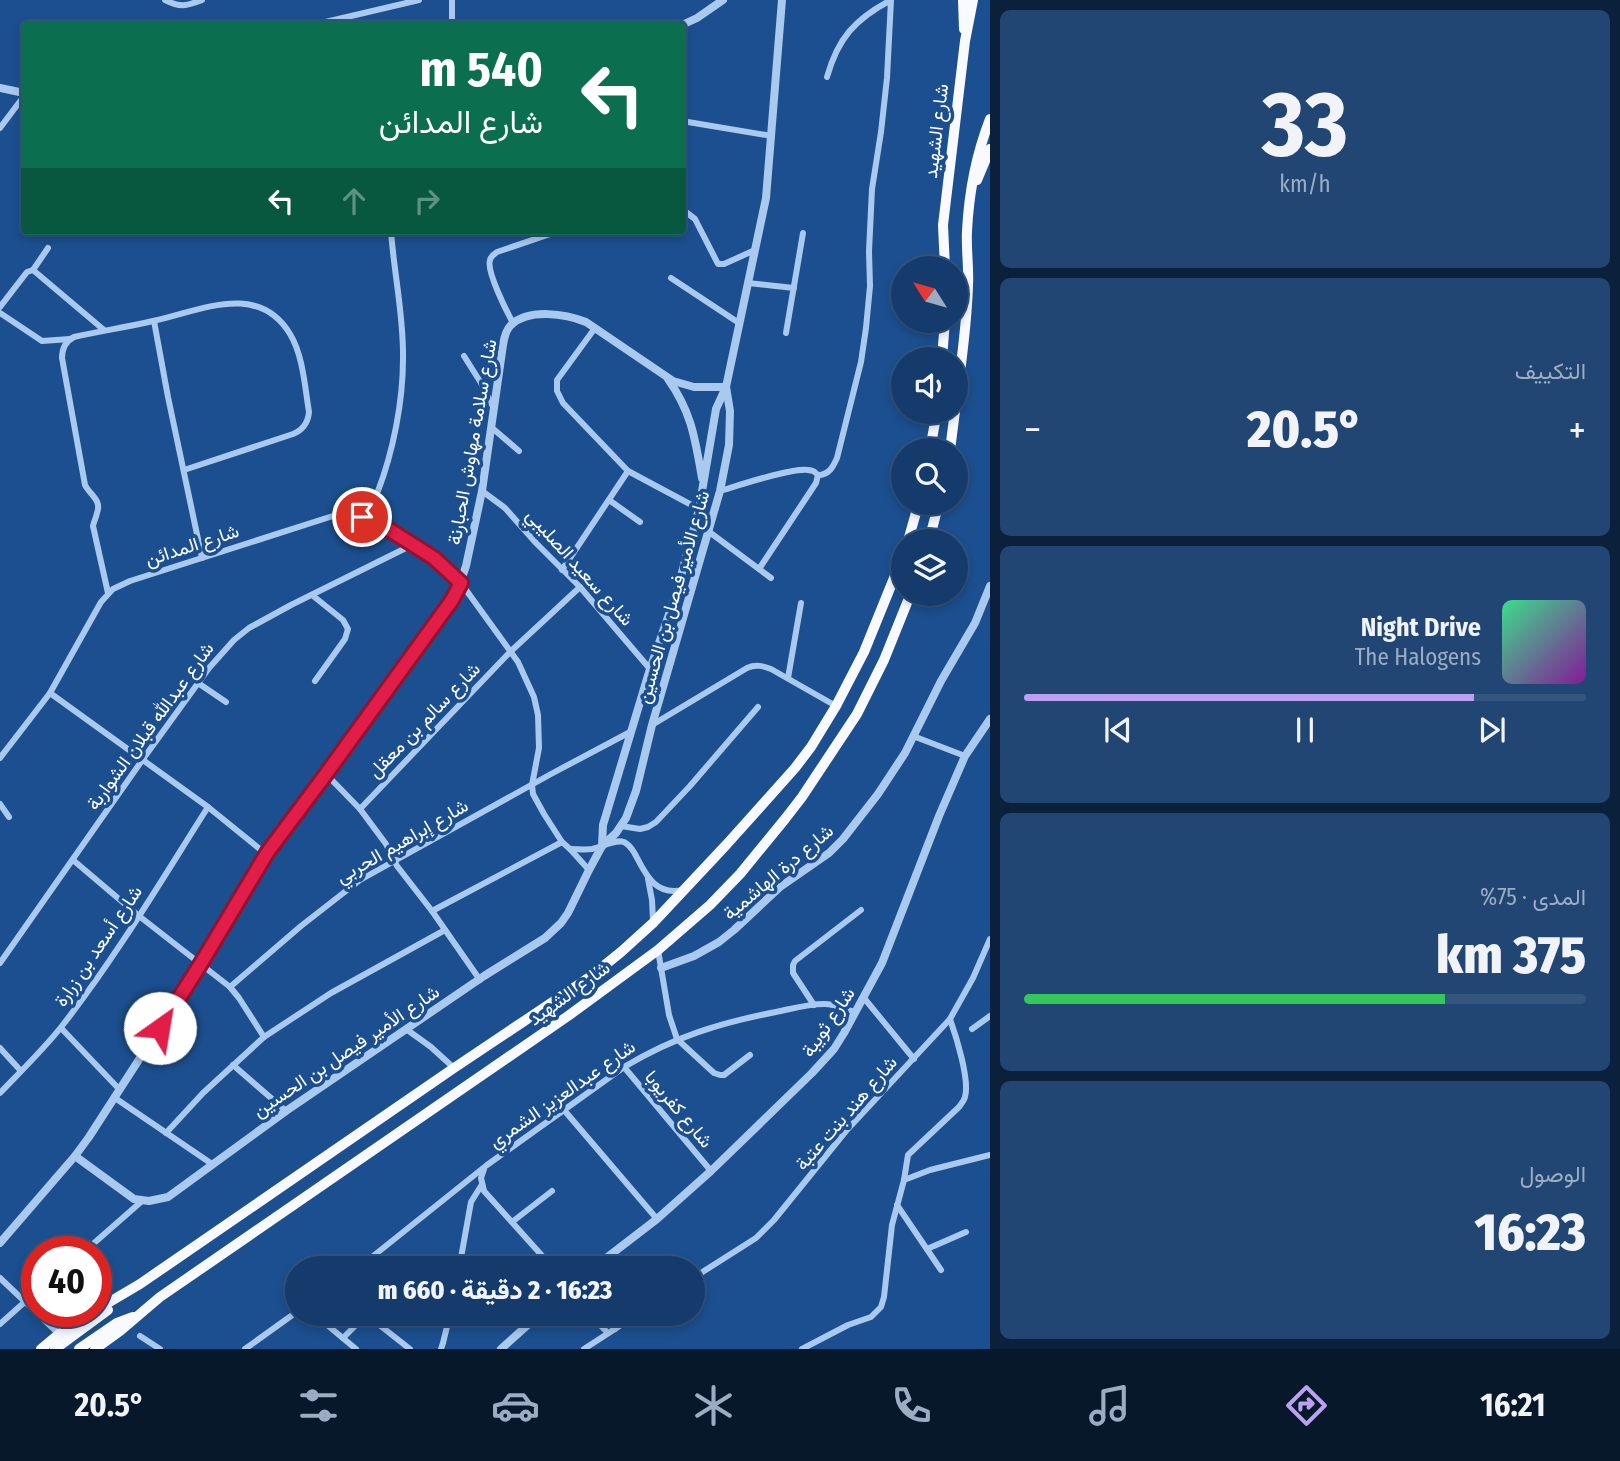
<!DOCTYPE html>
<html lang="ar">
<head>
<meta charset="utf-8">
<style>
  :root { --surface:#143b6b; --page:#214673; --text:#f1f3f6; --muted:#9dadc1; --line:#33557e; --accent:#bca0f2 }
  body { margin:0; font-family:"Fira Sans Condensed",Vazirmatn,sans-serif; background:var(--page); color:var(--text); direction:rtl; height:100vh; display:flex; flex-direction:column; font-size:26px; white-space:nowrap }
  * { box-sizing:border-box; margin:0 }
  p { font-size:23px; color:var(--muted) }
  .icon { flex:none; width:38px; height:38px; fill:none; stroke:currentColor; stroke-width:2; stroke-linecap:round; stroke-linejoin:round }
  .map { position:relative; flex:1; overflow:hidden; direction:ltr }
  .side { display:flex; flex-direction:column; gap:10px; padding:10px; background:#0b203b; width:630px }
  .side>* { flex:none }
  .guide { position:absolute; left:21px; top:21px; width:665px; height:214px; border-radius:7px; box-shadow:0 4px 10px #0003,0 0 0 2px var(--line); direction:rtl; background:#0b6e4f; color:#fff; overflow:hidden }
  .needle { width:46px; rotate:307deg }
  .fabs { position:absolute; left:891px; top:256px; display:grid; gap:14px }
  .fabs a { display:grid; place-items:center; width:77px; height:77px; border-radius:50%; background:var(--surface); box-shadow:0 4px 10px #0003,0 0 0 2px var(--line); font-size:35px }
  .speed { position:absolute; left:21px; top:1236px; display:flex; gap:14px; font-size:35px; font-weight:700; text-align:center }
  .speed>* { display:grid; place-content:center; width:91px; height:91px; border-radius:50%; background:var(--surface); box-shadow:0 4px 10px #0003,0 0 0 2px var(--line); line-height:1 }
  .speed .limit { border:10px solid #d22; background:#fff; color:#111 }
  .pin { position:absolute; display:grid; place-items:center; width:60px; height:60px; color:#fff; margin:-30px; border:4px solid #fff; border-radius:50%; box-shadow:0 2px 7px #0007 }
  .me { position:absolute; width:77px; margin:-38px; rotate:32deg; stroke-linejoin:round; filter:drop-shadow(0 0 5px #0008) }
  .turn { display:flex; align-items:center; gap:24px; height:147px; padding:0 28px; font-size:32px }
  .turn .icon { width:91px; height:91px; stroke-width:2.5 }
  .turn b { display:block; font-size:49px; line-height:60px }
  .lanes { display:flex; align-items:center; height:66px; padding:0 28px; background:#0003; justify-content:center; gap:35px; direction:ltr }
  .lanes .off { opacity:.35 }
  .big { font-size:52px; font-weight:800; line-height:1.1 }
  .side .tile { flex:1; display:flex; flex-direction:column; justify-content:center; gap:10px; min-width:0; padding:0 24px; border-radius:10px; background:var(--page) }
  .side .dial { align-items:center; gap:0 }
  .dial b { font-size:91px; line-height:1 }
  .song { display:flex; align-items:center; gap:21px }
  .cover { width:84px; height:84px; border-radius:10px; background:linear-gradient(135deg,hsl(150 70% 55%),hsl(290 70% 35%)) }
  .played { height:7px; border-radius:4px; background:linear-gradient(90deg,var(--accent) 80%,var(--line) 80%) }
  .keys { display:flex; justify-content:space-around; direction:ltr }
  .heat { display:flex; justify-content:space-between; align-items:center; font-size:38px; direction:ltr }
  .charge { height:10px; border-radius:5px; background:linear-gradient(90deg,#34c759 75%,var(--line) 0) }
  .trip { position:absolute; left:285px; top:1256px; width:420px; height:70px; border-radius:35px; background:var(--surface); box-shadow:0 4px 10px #0003,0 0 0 2px var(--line); font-weight:800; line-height:70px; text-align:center; direction:rtl }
  .tabs { display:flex; height:112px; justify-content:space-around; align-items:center; background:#08182b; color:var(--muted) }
  .tabs .icon { width:49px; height:49px }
  .tabs .selected { color:var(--accent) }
  .tabs b { font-size:32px; color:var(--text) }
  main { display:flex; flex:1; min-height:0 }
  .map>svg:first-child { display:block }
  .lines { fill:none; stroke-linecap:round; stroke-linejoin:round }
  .minor { stroke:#a9c9ee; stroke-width:6 }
  .tertiary { stroke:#a9c9ee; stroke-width:8 }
  .trunk { stroke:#f8faff; stroke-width:10 }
  .route-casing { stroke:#92132f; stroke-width:18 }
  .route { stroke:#e11d48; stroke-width:12 }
  .labels { text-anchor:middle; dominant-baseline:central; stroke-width:7; stroke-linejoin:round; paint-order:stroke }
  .street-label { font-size:19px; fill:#fff; stroke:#1b4f8f }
</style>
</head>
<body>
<main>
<section class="side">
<div class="tile dial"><b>33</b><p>km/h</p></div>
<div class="tile"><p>التكييف</p>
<div class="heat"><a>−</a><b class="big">20.5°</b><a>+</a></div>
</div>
<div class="tile">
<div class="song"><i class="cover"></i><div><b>Night Drive</b><p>The Halogens</p></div></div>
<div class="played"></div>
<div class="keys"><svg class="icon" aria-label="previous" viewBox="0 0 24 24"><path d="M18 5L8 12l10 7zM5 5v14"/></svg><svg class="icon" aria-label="pause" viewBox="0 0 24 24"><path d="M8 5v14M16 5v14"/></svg><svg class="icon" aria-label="next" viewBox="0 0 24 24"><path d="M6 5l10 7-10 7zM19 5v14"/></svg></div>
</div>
<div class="tile"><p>المدى · 75%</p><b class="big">375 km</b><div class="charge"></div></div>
<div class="tile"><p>الوصول</p><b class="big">16:23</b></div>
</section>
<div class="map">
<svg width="990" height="1349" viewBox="0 0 990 1349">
  <rect width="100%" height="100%" fill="#1b4f8f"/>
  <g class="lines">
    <g class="minor">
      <path d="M165,0C181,8 186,6 202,0"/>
      <polyline points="452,0 452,24"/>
      <polyline points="317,24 419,0"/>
      <path d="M827,77C838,38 855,19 891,0"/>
      <polyline points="682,121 772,136"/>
      <polyline points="0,128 24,96"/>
      <polyline points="682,209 695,219 718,264 724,264 755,250"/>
      <polyline points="33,270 48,248"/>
      <polyline points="671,278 739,323"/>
      <polyline points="748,283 794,288"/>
      <polyline points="0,307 27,272 33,270 104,330"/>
      <polyline points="0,313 42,341 70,339"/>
      <polyline points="154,321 168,397 202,558"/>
      <path d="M513,323C507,312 486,271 490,260C491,256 494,254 497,252L559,231"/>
      <polyline points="595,328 557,380 557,391 563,403 628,471 699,509"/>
      <polyline points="786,333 803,233"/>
      <polyline points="464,356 481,383 494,409"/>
      <polyline points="491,427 519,451"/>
      <path d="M818,475C829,475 833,467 837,458L861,362L866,328L870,286L869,251L872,189L881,132L887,78L891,0"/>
      <polyline points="482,491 505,508 536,543 580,587 650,669"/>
      <path d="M720,491C740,485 790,468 808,470C815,471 813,471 818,475L816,483L759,569"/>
      <polyline points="609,500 640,522"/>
      <path d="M336,515L341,507C356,502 369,506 378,491C393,452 403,402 403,359C404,317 394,274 391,231"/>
      <polyline points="708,531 771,578"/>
      <polyline points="562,570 628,471"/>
      <path d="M108,593L93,526C94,521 96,518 97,513C102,500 90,495 85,485L62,358C62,348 66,341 74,337C101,331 127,327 153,321C200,311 258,281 290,334C303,355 305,388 309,412C308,423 303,430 293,434L184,470"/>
      <polyline points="312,595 343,620 348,629 345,639 315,681"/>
      <polyline points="788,678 801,603"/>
      <polyline points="198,683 226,702"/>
      <polyline points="50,693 208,807 266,854"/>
      <path d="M652,725L747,668C756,664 763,666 771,669L836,706"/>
      <polyline points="913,736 965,756"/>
      <polyline points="0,758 50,693 101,602 113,589 130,581 336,515 351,515 377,522 423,551 445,566 461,583 518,662 534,697 538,715 539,748 532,785 533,794 544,814 562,842 570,849 589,870"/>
      <polyline points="326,774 360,809 386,844 397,866 432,911 480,980"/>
      <polyline points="0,804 9,817"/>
      <polyline points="360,809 510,652 580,587"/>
      <polyline points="621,826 640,829 648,827 656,822 690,786 758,707"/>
      <path d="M570,849C578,849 585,850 592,849C603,847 614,839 624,842C630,845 632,849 635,854C646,875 655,896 683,890"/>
      <polyline points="73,860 139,916 230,987 239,998 264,1037"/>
      <polyline points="648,879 652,900 653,920"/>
      <polyline points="432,911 562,842"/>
      <polyline points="658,950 669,1015 677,1039 714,1073 720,1075 724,1075 750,1055"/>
      <polyline points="0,963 143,759 209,668 234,640 249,628 291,605 412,545"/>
      <polyline points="230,987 301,926 360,880 551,774 632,731"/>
      <polyline points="864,998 914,1059"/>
      <polyline points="814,1005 793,973 793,965 795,961 861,910"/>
      <polyline points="61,1028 120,1090"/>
      <polyline points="406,1029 431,1047 454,1068"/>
      <polyline points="972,1029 990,1016"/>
      <polyline points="0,1048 21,1071"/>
      <polyline points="233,1065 286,1111"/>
      <polyline points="624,1067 711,1171"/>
      <path d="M0,1093C21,1071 43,1050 62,1026C116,957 161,881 208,807"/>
      <polyline points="115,1098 212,1164"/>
      <polyline points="564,1110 657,1219"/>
      <polyline points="166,1133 203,1093 264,1037 331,993 445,930"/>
      <polyline points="484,1169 481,1178 484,1191 554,1269"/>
      <polyline points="904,1180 930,1170 990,1155"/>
      <polyline points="897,1205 941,1270"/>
      <polyline points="512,1222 552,1191"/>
      <polyline points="927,1249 966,1232"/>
      <polyline points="85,1251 142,1201"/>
      <polyline points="375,1256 392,1269"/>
      <path d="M357,1269L487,1165L624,1067C674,1037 719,1023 776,1012C791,1009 808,1004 824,1004C835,1004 845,1009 855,1012"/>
      <polyline points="459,1269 471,1202 481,1186"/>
      <polyline points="0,1278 59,1334"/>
      <polyline points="693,1278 756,1238 774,1220 846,1131 950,1019 973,978 990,939"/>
      <polyline points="314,1314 356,1349"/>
      <polyline points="589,1314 608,1333"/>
      <polyline points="601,1314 615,1329"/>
      <polyline points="0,1324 37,1291"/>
      <polyline points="140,1336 160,1349"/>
      <polyline points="343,1338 362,1319 368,1316 410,1349"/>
      <polyline points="245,1349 298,1311"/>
      <polyline points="441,1349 443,1343 450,1314"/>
      <polyline points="584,1349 638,1314"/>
      <path d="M802,1349L848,1325L871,1317L881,1307L884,1297L892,1225L904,1180L908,1155L959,1107C961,1104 964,1101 965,1097C970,1080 956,1036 950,1019"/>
    </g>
    <g class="tertiary">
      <polyline points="682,25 697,18 723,0"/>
      <polyline points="0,88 24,93"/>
      <path d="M668,379C692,413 695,439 702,478"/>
      <polyline points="602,846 603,825 650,669 677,591 699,509 716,409 726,387 766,198 782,0"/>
      <polyline points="661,968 694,956 719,942 734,930 780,887 829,853 843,839 878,794 905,753 941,681 975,623 990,586"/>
      <polyline points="75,1156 134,1199 149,1201 168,1197 286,1111 484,976 545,938 561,923 568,913 589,870 602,846 616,833 626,818 636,791 652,725 720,491 729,445 730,411 726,387"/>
      <path d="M0,1243L75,1156L89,1137L200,965L266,854L326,774L457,592L466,566L482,491L503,345C504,338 506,330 511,325C529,308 566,314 586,322L673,381L694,387H726"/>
      <polyline points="592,1269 657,1219 711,1171 812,1073 834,1049 844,1033 882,963 939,816 965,756 990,719"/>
      <polyline points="501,1349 540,1314"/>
    </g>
    <g class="trunk">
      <polyline points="963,0 964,29"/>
      <polyline points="977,180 990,149"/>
      <polyline points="945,268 943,225 965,41 973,0"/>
      <polyline points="942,359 945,320"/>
      <path d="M956,404C961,364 967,325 968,285C969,267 966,249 967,231C969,192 976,155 990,119"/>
      <polyline points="930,450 937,411"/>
      <polyline points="950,450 955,411"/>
      <polyline points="908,541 919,502"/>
      <polyline points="929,541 939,502"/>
      <polyline points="96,1310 140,1284 454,1068 590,977 621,952 653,923 727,844 795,768 811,747 836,706 864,652 903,556"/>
      <polyline points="41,1349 59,1334 95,1311"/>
      <polyline points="55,1349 108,1310"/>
      <polyline points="79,1349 117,1323 133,1317"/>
      <polyline points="95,1349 120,1331 160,1297 568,1016 658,950 710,905 740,874 785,819 802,797 857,714 884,660 911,593"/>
    </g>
  </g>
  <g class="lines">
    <defs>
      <polyline id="route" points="160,1028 200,965 267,853 326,774 452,600 461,583 434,558 377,522 362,517"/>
    </defs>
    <use href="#route" class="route-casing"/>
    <use href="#route" class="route"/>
  </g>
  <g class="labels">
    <g class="street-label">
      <text transform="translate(936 131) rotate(-83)">شارع الشهيد</text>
      <text transform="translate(472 442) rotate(-80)">شارع سلامة مهاوش الحبارنة</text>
      <text transform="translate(192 545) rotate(-18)">شارع المدائن</text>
      <text transform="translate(580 567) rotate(48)">شارع سعيد الصليبي</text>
      <text transform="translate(673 597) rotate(-74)">شارع الأمير فيصل بن الحسين</text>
      <text transform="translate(424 720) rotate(-46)">شارع سالم بن معقل</text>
      <text transform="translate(150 726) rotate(-54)">شارع عبدالله قبلان الشواربة</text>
      <text transform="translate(402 841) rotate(-30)">شارع إبراهيم الحربي</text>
      <text transform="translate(778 872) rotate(-40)">شارع درة الهاشمية</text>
      <text transform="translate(98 946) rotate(-56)">شارع أسعد بن زرارة</text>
      <text transform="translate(569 993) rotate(-36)">شارع الشهيد</text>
      <text transform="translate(828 1022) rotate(-56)">شارع ثويبة</text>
      <text transform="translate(346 1051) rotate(-34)">شارع الأمير فيصل بن الحسين</text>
      <text transform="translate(562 1094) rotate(-35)">شارع عبدالعزيز الشمري</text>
      <text transform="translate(679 1109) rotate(50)">شارع كفريوبا</text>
      <text transform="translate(846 1113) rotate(-49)">شارع هند بنت عتبة</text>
    </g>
  </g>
</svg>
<div class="fabs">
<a><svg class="needle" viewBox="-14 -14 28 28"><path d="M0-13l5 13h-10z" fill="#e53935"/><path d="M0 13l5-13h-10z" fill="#9dadc1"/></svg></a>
<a><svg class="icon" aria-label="sound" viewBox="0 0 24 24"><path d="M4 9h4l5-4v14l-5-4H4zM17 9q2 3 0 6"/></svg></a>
<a><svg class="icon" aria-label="search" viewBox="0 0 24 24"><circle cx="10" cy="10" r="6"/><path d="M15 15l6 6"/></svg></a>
<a><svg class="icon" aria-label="layers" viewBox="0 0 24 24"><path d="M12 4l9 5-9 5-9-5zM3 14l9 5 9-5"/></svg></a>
</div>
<div class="speed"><div class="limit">40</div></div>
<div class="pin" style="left:362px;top:517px;background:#d93025"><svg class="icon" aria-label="arrive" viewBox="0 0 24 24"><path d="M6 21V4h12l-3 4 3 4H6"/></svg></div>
<svg class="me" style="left:160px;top:1028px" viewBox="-20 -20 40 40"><circle r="19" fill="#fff"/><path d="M0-13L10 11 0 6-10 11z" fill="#e11d48"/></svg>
<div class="trip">16:23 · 2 دقيقة · 660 m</div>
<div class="guide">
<div class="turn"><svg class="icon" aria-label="left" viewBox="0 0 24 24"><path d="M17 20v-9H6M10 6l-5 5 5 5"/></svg><div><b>540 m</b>شارع المدائن</div></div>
<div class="lanes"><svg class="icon" aria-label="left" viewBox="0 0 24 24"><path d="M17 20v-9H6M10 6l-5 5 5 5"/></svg><svg class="icon off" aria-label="ahead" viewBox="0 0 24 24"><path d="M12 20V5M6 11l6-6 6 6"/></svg><svg class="icon off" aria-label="right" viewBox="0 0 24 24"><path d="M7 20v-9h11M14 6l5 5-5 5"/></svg></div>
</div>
</div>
</main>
<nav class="tabs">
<b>16:21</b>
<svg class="icon selected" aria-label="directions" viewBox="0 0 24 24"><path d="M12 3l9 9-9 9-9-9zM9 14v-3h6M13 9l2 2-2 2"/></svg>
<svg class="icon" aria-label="music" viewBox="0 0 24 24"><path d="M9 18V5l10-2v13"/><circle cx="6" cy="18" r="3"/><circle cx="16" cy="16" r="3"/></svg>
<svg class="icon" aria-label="phone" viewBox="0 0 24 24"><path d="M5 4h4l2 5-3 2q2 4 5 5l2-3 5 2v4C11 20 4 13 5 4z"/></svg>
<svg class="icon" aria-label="climate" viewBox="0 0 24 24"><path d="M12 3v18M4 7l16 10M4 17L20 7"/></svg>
<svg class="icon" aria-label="car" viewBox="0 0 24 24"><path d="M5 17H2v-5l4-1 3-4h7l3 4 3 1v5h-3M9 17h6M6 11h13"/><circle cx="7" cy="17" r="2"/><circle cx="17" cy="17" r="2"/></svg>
<svg class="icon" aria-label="filters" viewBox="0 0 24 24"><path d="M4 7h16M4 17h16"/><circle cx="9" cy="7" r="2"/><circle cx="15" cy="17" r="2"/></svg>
<b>20.5°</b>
</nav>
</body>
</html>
